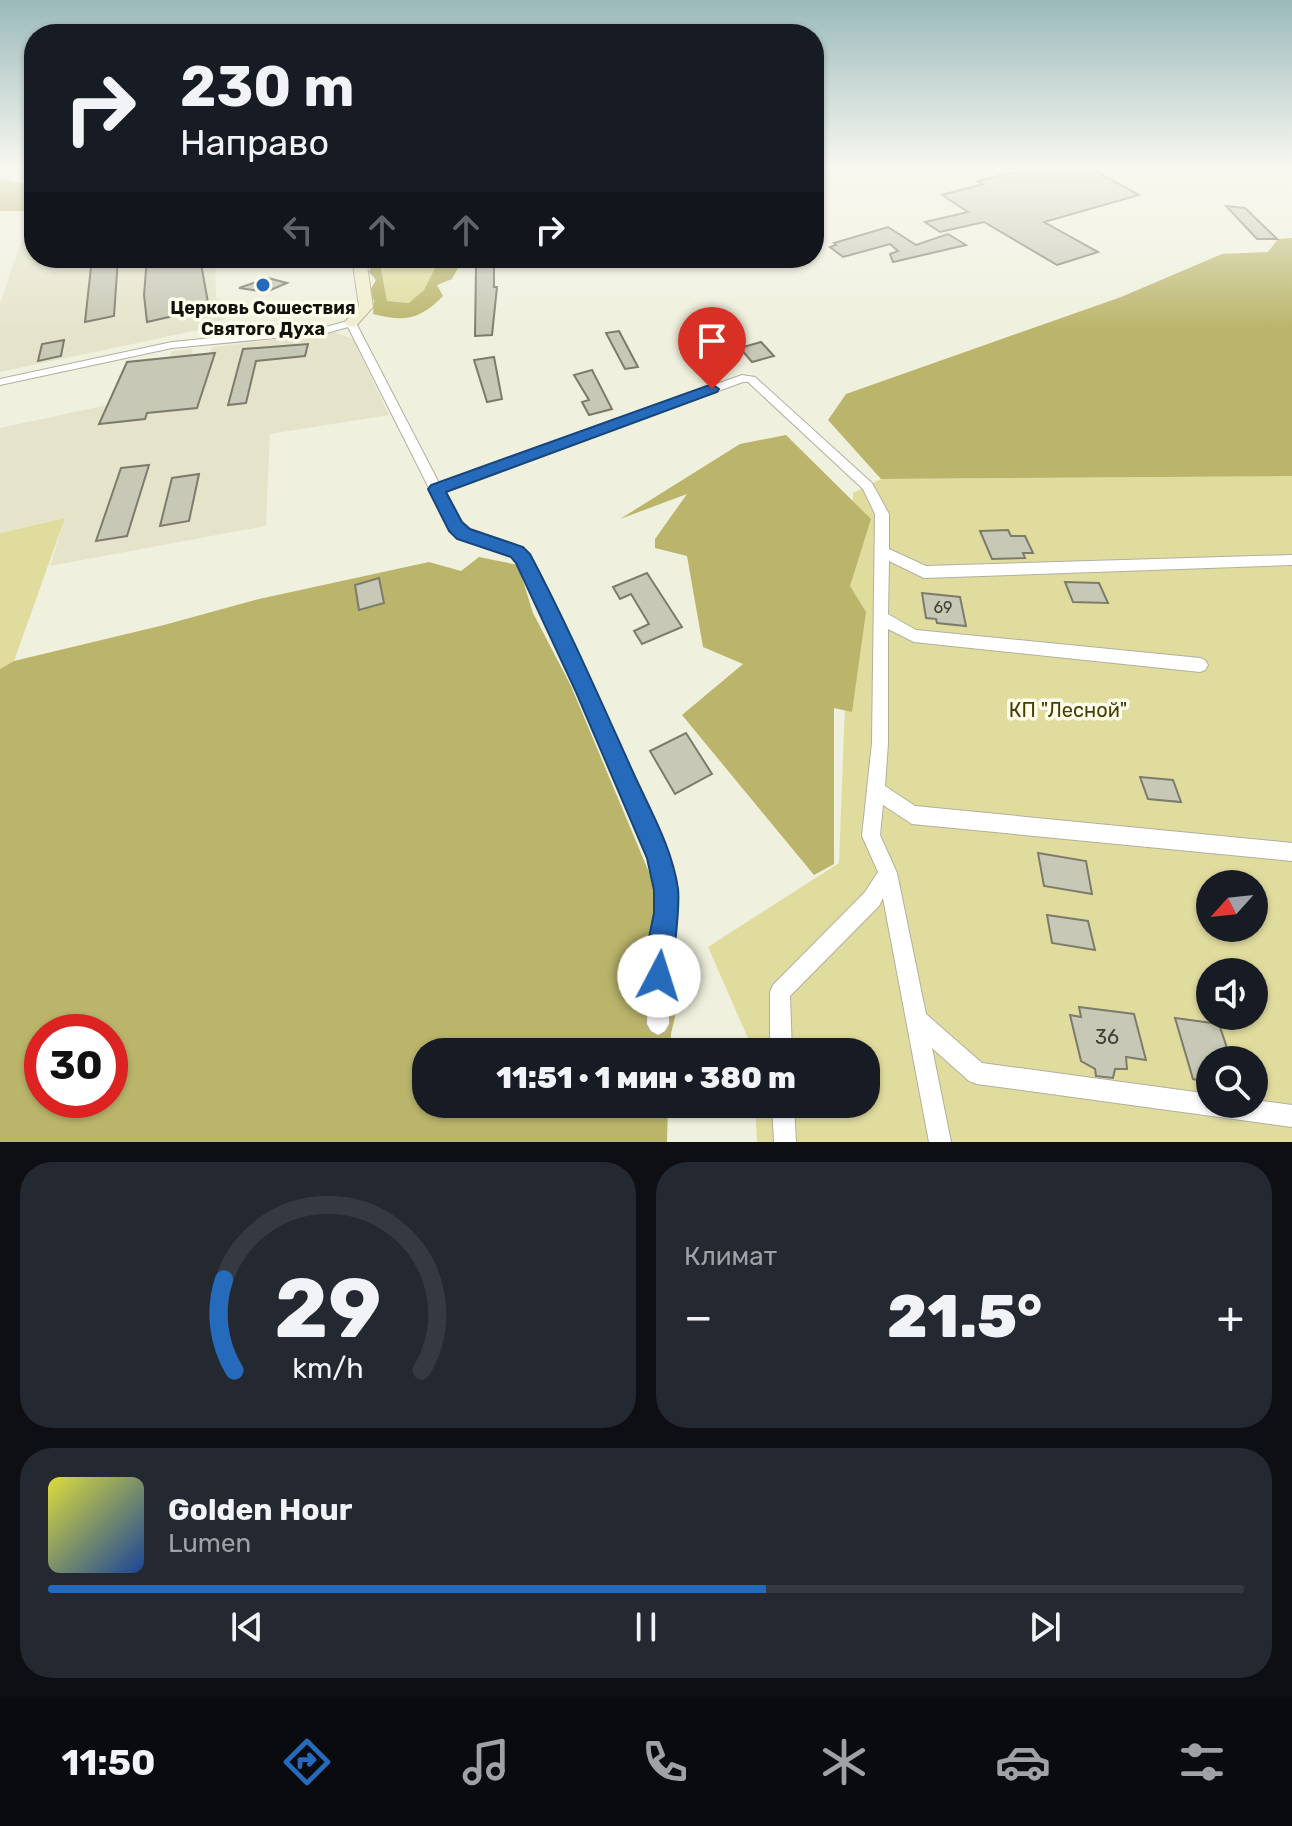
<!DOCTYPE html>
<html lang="ru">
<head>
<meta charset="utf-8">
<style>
  :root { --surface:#171b24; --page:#242831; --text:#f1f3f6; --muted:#9ea1a6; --line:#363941; --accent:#256abb }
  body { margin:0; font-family:Rubik,sans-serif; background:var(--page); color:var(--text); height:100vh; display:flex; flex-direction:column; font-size:30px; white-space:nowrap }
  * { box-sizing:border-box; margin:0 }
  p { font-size:26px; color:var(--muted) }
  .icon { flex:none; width:44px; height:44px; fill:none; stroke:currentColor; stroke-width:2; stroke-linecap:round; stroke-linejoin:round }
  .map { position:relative; height:1142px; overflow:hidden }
  .side { display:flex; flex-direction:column; gap:20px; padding:20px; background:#0d0f14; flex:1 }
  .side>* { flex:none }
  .hud { position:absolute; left:24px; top:24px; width:800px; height:244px; border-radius:32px; box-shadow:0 2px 6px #0004; background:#171b24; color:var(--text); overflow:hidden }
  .needle { width:52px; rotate:243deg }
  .buttons { position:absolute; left:1196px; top:870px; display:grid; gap:16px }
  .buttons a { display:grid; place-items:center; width:72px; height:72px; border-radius:50%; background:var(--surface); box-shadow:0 2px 6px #0004; font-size:40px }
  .speed { position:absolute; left:24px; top:1014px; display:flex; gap:16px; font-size:40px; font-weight:700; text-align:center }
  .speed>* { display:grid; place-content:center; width:104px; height:104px; border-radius:50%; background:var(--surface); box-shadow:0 2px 6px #0004; line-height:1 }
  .speed .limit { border:12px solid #d22; background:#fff; color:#111 }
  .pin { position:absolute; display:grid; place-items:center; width:68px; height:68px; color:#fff; margin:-82px -34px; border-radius:50% 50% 50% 0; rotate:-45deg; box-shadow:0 0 8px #0007 }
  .pin .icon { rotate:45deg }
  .me { position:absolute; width:88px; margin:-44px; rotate:5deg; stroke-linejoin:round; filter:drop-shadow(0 0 6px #0008) }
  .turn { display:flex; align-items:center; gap:28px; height:168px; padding:0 24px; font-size:36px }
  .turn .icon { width:104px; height:104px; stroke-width:2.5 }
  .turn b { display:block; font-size:56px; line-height:68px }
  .lanes { display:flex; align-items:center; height:76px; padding:0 24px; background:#0003; justify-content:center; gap:40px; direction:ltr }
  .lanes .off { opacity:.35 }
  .big { font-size:60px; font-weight:800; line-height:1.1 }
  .side .widget { flex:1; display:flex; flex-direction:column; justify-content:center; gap:12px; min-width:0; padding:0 28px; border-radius:32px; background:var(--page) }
  .side .dial { align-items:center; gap:0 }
  .dial svg { height:208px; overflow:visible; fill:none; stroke:var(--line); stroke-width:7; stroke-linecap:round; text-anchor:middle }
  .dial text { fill:var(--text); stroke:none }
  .song { display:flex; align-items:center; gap:24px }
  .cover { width:96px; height:96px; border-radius:12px; background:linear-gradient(135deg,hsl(60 70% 55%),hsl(220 70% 35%)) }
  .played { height:8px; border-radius:4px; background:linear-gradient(90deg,var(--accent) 60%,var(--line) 60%) }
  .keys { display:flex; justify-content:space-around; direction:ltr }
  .heat { display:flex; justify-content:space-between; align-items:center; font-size:44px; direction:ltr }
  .side .tiles { flex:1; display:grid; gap:20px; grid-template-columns:1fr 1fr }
  .widget:last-child { grid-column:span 2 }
  .trip { position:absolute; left:412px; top:1038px; width:468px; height:80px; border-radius:32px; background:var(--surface); box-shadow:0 2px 6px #0004; font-weight:800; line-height:80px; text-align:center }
  .dock { display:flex; height:128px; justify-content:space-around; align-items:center; background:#090b0e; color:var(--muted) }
  .dock .icon { width:56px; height:56px }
  .dock .current { color:var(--accent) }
  .dock b { font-size:36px; color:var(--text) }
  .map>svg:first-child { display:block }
  .built { fill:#e5e4cb }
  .green { fill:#e0dc9e; fill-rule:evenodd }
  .forest { fill:#bab56b; fill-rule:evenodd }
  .building { fill:#c8c8b6; stroke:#7d7c6c; stroke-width:2 }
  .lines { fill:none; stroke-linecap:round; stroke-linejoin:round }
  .street-casing { stroke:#b1b09f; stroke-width:2 }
  .secondary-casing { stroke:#b1b09f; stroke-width:2 }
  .street { fill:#fff; fill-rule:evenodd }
  .secondary { fill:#f1eece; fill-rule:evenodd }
  .route { fill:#256abb; stroke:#18457a; stroke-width:2 }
  .poi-dot { fill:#256abb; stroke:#fefdeb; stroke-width:3 }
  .labels { text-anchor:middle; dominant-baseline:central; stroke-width:7; stroke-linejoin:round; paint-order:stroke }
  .number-label { font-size:16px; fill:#404037 }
  .far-poi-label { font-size:18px; font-weight:bold; fill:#13130d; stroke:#fefdeb }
  .park-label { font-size:20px; fill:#444003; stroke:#fefdeb }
  .near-number-label { font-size:20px; fill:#404037 }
</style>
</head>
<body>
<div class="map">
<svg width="1292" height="1142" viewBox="0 0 1292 1142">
  <rect width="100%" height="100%" fill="#f0f0de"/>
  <g class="built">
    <polygon points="34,230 34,258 215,258 216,298 238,310 208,328 0,372 0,304 20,244 32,236"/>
    <polygon points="334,332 353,339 389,415 270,434 266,526 50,566 65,518 0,533 0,428 107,405 127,362 169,358 172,351 193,349 191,356 209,354 213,347"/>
  </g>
  <g class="green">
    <polygon points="379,258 440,258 424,291 410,303 387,301"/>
    <path d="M1292,476V1142H757L755,1104H866V1052H754L708,947L839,863L853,493L881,479ZM1210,884H1254V928H1210ZM1210,972H1254V1016H1210ZM1210,1060H1254V1104H1210Z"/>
    <polygon points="65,518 14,661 0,669 0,533"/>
  </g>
  <g class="forest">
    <polygon points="0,178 34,187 34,211 0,211"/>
    <polygon points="1292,238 1292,476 881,479 828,420 846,394 1121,297 1222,254 1268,252 1278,239"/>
    <path d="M367,258H379L387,301L409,303L424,290L440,258H461L462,261L452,279L437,285L443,296C420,320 404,322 373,314L374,300L368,294L376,280L369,272L372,265Z"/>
    <polygon points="786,435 871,519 850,586 866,612 852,712 834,708 834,864 814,875 682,715 743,664 703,647 687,556 655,548 655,539 687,494 620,519 740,444"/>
    <path d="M479,557L518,565L533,613L571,686L687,963L671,1034L670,1052H426V1104H668L667,1142H0V669L14,661L164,625L259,599L429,562L461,571ZM42,1032H110V1100H42Z"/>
  </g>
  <g class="building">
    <polygon points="1028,169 1092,169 1139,195 1044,222 1098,252 1057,265 984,222 940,232 925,222 968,212 942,195 983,184 977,181"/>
    <polygon points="1226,206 1245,208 1277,239 1257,239"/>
    <polygon points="888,227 916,245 948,234 966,245 893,262 890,254 898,251 890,244 843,257 830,247 836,245 834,243"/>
    <polygon points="92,258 118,258 114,316 85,322"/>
    <polygon points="147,258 163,258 163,265 200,258 209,308 147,322 144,295"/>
    <polygon points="494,266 494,287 497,287 492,335 475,336 476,267"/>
    <polygon points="268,278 287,283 266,292 239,288"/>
    <polygon points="619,331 638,367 625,369 606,333"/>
    <polygon points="64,340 61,356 38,361 42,344"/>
    <polygon points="761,342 774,356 752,362 740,348"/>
    <polygon points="308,344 305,356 256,361 246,403 228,405 243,349"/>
    <polygon points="215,353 197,408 147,413 145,419 99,424 127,362"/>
    <polygon points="494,357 502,399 487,402 474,360"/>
    <polygon points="592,370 612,409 589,415 582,402 589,400 574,375"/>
    <polygon points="149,465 127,536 96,541 121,468"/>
    <polygon points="199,474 189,521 160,526 172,478"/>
    <polygon points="1008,530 1011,536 1025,536 1033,553 1023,553 1025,558 992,559 980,531"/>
    <polygon points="647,573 682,627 642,644 634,631 649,624 631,594 620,599 613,587"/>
    <polygon points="379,578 384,603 359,610 355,585"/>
    <polygon points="1065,582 1099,583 1108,603 1073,602"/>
    <polygon points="922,593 960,597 966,626 937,623 936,619 926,618"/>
    <polygon points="686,733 712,774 675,794 650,751"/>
    <polygon points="1140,777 1173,780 1181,802 1148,799"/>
    <polygon points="1038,853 1086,861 1092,894 1044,886"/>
    <polygon points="1047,915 1088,921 1095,950 1052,943"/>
    <polygon points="1079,1007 1134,1014 1146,1060 1126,1057 1127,1069 1115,1069 1113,1078 1096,1076 1095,1069 1081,1061 1070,1015 1081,1017"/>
    <polygon points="1175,1018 1219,1024 1231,1060 1210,1060 1210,1082 1193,1079"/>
  </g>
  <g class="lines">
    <defs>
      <g id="street">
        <path d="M351,320L356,323L439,483L742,375L755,377L872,483L889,514V549L926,566L1292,555V565L924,578L889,561L888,614L916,630L1200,658L1205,660L1208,665L1205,670L1200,672L914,642L888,629V743L885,786L915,806L1292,843V861L912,824L883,805L880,835L897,873L926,1014L982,1063L1210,1094V1104H1254V1100L1292,1105V1127L977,1084L969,1081L932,1048L951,1142H929L883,898L879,906L790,996L792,1052H770V992L773,985L865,892L878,872L862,836L872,743L875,514L863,489L748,382H743L444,491C449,502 454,517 463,525C481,541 509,538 528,555L593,687L668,858L675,890L676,913L669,952V1024L665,1031L658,1035L651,1031L647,1024L649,952L656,913L657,890L650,858L579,693L518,562C499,545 471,545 450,530L348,327L327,333L172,348L0,385V379L172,342L326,327Z"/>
        <polygon points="772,1104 794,1104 796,1142 774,1142"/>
      </g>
      <polygon id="secondary" points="352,258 366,258 373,307 356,326 351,327 344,323 359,306"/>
    </defs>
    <use href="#street" class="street-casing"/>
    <use href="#secondary" class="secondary-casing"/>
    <use href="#street" class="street"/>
    <use href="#secondary" class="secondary"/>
  </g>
  <linearGradient id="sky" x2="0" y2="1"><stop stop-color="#9bbabc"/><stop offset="0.51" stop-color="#f8f8f0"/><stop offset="1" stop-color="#f8f8f0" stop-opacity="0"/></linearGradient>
  <rect width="1292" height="329" fill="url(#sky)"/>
  <path class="route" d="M712,384L719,389L717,392L446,492L462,522L470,529L523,547L530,554C567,624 599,697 632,770C649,808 672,847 678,889C680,904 673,973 668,986L659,990L649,986L645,976L646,952L654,913V890L647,858L576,692L516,563L511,557L457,539L449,531L428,489L431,485Z"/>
  <circle class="poi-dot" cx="263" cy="285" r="8"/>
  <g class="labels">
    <g class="number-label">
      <text x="943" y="607">69</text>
    </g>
    <g class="far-poi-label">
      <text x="263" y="308">Церковь Сошествия<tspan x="263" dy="21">Святого Духа</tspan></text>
    </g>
    <g class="park-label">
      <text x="1068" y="710">КП "Лесной"</text>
    </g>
    <g class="near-number-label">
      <text x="1107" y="1037">36</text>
    </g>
  </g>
</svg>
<div class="buttons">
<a><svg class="needle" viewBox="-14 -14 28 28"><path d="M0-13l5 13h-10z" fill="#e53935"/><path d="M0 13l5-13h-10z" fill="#9ea1a6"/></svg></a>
<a><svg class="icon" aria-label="sound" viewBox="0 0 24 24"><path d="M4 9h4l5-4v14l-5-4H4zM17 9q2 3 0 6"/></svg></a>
<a><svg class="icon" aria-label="search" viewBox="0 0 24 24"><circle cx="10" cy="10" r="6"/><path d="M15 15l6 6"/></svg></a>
</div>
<div class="speed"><div class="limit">30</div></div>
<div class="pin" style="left:712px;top:389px;background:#d93025"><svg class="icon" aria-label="arrive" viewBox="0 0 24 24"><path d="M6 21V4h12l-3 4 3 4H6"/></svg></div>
<svg class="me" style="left:659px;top:976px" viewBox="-20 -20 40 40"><circle r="19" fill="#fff"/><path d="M0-13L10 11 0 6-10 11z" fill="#256abb"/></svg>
<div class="trip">11:51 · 1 мин · 380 m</div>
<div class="hud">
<div class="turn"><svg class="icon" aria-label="right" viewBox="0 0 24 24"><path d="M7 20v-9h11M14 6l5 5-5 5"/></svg><div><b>230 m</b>Направо</div></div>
<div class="lanes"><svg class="icon off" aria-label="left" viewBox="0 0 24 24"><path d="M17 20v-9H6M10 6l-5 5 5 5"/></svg><svg class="icon off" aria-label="ahead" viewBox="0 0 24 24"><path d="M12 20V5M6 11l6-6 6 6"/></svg><svg class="icon off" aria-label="ahead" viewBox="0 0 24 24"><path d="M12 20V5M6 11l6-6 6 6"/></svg><svg class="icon" aria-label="right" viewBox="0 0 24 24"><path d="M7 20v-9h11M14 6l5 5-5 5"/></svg></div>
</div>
</div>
<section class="side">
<div class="tiles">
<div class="widget dial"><svg viewBox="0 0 100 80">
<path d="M14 69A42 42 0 1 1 86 69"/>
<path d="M14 69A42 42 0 0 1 10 34" stroke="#256abb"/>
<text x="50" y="56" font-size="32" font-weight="700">29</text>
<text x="50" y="72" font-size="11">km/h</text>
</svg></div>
<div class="widget"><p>Климат</p>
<div class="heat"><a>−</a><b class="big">21.5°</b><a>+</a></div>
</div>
<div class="widget">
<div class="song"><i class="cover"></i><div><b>Golden Hour</b><p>Lumen</p></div></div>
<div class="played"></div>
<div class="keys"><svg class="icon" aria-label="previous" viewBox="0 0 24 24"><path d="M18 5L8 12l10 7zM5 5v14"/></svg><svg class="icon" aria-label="pause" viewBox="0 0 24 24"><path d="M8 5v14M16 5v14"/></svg><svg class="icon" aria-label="next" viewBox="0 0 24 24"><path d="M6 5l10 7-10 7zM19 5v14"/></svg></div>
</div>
</div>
</section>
<nav class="dock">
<b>11:50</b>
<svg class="icon current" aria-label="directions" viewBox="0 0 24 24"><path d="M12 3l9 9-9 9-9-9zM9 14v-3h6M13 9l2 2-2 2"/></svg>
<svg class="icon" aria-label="music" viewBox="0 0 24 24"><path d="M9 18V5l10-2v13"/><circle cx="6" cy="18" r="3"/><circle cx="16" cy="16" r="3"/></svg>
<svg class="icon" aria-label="phone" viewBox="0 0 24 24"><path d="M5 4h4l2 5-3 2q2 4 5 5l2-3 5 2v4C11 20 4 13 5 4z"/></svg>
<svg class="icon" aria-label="climate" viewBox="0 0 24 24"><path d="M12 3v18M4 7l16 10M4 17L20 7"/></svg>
<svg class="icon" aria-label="car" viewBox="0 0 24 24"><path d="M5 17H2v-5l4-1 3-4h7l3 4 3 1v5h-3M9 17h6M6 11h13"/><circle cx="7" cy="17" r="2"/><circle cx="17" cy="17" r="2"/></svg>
<svg class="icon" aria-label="filters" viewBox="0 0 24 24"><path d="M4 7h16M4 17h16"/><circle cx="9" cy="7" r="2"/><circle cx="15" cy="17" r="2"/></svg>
</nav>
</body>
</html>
